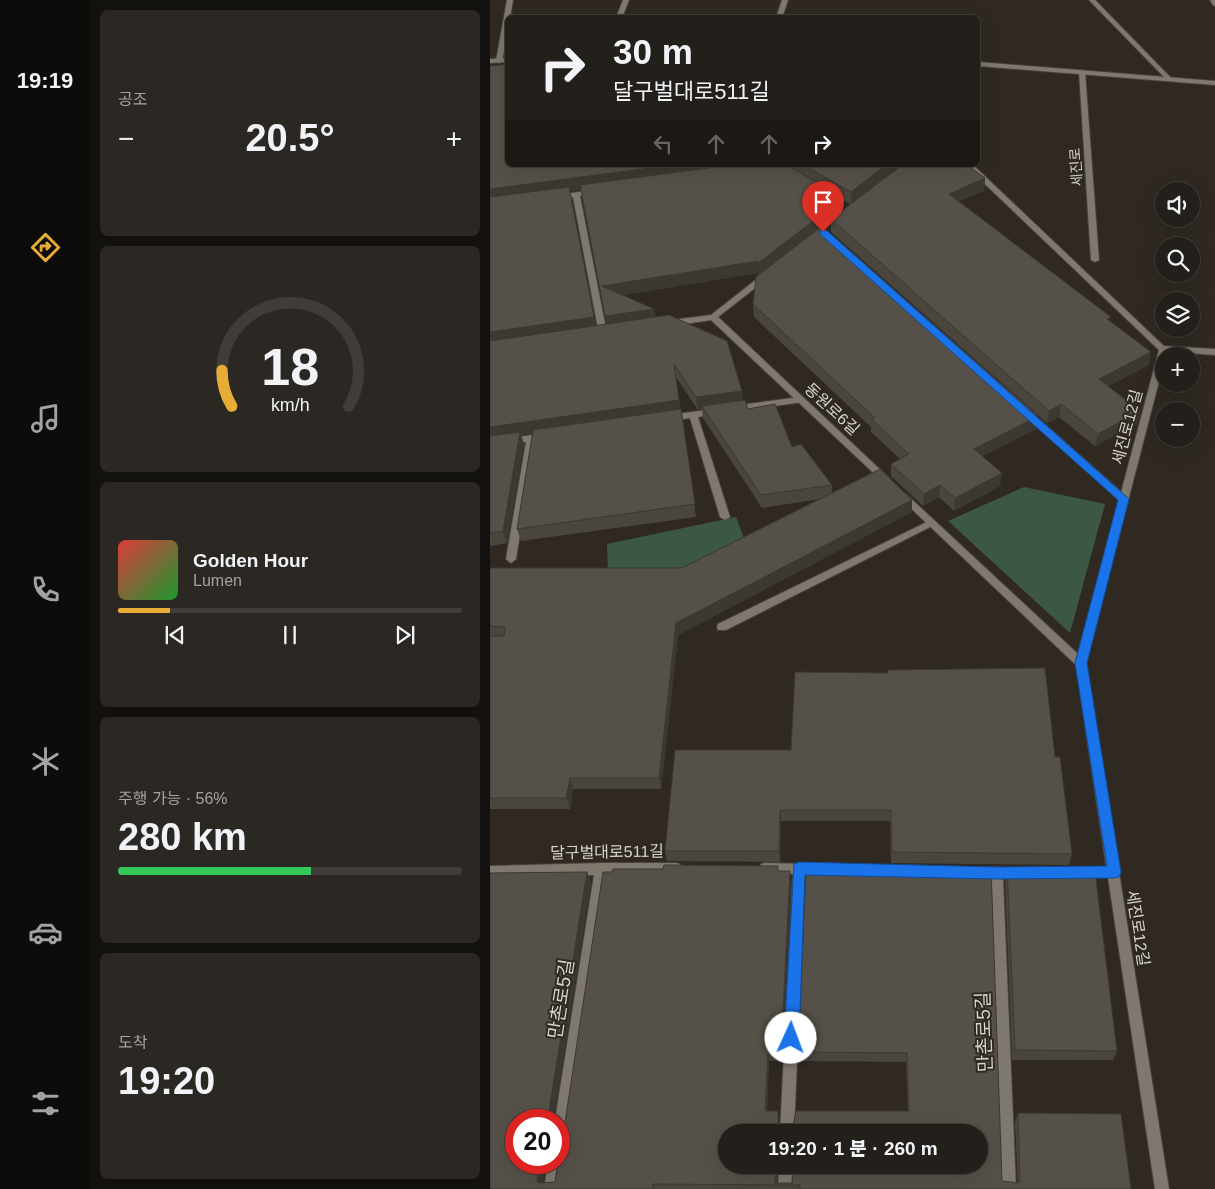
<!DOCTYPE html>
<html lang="ko">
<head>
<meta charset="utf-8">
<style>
  :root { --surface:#231f1a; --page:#2b2723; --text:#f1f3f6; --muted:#a3a2a2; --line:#403d39; --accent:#e6ac36 }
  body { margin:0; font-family:Helvetica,"Noto Sans KR",sans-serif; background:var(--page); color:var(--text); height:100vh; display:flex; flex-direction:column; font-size:19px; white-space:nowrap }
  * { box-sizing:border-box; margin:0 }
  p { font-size:16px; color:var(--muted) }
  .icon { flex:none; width:28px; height:28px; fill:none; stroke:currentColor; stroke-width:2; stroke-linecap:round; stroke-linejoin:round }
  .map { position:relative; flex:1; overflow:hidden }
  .drawer { display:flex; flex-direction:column; gap:10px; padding:10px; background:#13110e; width:400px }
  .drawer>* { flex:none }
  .guide { position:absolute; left:15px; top:15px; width:475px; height:152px; border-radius:8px; box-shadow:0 5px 20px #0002,0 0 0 1px var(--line); background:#231f1a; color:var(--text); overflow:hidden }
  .controls { position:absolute; left:665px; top:182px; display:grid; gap:10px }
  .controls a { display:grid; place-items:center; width:45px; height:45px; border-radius:50%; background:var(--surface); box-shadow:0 5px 20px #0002,0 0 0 1px var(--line); font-size:25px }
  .speed { position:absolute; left:15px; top:1109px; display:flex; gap:10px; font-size:25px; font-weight:700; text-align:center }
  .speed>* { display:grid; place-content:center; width:65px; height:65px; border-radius:50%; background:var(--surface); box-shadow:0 5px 20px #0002,0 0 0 1px var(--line); line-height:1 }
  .speed .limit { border:8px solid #d22; background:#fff; color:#111 }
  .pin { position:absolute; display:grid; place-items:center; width:42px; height:42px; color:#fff; margin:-51px -21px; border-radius:50% 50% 50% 0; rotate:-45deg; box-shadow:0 0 5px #0007 }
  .pin .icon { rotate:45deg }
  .me { position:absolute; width:55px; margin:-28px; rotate:2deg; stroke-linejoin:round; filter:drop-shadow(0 0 4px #0008) }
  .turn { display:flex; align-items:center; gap:18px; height:105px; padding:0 25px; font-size:22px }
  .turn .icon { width:65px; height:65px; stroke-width:2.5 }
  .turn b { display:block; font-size:35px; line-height:42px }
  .lanes { display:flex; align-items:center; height:48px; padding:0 25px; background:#0003; justify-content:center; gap:25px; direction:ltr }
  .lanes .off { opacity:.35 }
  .big { font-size:38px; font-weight:800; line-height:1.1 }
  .drawer .card { flex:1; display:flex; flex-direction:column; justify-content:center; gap:8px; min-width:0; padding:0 18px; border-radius:8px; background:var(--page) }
  .drawer .dial { align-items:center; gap:0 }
  .dial svg { height:130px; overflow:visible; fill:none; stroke:var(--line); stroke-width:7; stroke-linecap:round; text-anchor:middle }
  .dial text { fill:var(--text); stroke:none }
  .song { display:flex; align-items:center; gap:15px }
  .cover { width:60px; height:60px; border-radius:8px; background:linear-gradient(135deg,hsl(0 70% 55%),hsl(130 70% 35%)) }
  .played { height:5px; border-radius:2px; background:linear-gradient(90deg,var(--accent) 15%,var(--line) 15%) }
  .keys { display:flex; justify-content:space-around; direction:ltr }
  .heat { display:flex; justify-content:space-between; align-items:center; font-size:28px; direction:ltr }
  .charge { height:8px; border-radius:4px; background:linear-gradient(90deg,#34c759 56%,var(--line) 0) }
  .trip { position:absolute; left:228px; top:1124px; width:270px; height:50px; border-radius:25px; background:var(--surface); box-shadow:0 5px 20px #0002,0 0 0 1px var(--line); font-weight:800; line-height:50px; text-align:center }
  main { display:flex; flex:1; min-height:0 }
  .menu { display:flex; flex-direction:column; width:90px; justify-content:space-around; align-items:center; background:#0e0c0a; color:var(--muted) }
  .menu .icon { width:35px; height:35px }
  .menu .active { color:var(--accent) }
  .menu b { font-size:22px; color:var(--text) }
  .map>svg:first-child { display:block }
  .green { fill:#3d5746 }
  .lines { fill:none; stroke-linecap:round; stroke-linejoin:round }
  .service-casing { stroke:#49443e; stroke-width:2 }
  .minor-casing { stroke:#49443e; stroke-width:2 }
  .tertiary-casing { stroke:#49443e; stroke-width:2 }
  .service { fill:#7f786f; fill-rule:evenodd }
  .minor { fill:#7f786f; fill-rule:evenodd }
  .tertiary { fill:#7f786f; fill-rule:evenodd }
  .wall { fill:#4a463e; fill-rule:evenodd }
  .shaded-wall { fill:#3c3932 }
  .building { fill:#565148; stroke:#3c3932; fill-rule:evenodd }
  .route { fill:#1a73e8; stroke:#114b97 }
  .labels { text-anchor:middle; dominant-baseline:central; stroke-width:4; stroke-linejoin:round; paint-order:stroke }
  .far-street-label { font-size:14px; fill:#d7d3ce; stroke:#2f2922 }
  .street-label { font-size:16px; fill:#d7d3ce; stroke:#2f2922 }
  .near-street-label { font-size:19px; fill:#d7d3ce; stroke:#2f2922 }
</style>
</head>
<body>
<main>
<nav class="menu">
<b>19:19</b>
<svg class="icon active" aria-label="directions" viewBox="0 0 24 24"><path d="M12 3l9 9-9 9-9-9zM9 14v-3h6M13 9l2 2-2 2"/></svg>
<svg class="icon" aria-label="music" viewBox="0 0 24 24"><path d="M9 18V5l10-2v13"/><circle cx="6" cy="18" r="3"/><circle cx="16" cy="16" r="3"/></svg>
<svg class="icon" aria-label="phone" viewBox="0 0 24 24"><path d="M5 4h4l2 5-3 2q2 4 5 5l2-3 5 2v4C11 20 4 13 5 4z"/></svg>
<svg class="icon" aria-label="climate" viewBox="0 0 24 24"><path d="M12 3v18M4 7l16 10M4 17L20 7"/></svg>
<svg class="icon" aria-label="car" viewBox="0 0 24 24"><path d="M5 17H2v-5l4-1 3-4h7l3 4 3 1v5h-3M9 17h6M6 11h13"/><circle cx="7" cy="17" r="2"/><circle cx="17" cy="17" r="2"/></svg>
<svg class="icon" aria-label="filters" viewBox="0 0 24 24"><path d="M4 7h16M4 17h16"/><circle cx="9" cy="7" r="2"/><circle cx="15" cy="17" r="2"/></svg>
</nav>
<section class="drawer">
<div class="card"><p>공조</p>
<div class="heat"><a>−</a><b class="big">20.5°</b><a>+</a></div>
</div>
<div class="card dial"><svg viewBox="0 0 100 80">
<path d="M14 69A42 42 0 1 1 86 69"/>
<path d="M14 69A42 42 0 0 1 8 47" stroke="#e6ac36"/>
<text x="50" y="56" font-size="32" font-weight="700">18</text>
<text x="50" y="72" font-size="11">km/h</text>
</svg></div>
<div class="card">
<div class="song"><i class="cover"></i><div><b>Golden Hour</b><p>Lumen</p></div></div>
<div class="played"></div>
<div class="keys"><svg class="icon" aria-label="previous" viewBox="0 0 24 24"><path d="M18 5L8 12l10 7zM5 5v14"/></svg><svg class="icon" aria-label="pause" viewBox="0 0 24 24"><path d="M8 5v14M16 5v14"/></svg><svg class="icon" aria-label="next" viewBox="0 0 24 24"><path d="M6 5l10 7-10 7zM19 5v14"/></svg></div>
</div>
<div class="card"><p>주행 가능 · 56%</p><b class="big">280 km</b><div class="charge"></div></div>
<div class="card"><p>도착</p><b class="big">19:20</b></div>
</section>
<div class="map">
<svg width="725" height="1189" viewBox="0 0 725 1189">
  <rect width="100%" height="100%" fill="#2f2922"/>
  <g class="green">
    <polygon points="534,487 615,504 580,633 458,521"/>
    <polygon points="246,517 256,544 191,572 118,573 117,544"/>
  </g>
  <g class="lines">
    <defs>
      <g id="service">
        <polygon points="17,0 23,0 20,18 18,18 18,31 12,61 9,63 6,61"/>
        <polygon points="133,0 139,0 132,18 126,18"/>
        <polygon points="292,0 298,0 292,18 286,18"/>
        <polygon points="720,0 725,0 725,6 723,5"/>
        <polygon points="592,70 595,72 609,260 605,262 601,260 589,72"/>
        <polygon points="103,190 106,190 106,194 90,196 117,334 113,337 109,334 83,197 68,199 64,197 68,195"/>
        <polygon points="673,346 725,349 725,355 670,351 670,347"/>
        <polygon points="310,397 313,398 314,400 313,402 243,412 239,409 243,406"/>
        <polygon points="224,409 227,410 228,412 227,414 208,417 240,517 235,520 230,517 200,418 179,421 175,418 179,415"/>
        <polygon points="538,411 541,412 637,497 639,499 637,501 631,501 535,416 534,414"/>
        <polygon points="56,433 60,436 59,438 45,441 26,559 21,563 16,559 36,442 0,447 0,441"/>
        <polygon points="441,520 446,523 444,525 236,630 228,630 227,627 228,624"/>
        <polygon points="111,863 186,863 190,864 192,868 190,872 186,873 116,874 76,1137 74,1142 69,1144 69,1120 65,1120 104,875 0,876 0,866"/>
        <polygon points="275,863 413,866 417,867 419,871 417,875 413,876 315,874 304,1132 290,1132 303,874 275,873 271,872 269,868 271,864"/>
        <polygon points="488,867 528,868 532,869 534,873 532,877 528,878 513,878 526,1189 512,1189 501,878 484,876 482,872 484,868"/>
        <polygon points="593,867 624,867 628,868 630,872 628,876 624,877 593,877 589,876 587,872 589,868"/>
        <polygon points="69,1157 72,1162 68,1189 54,1189 58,1162 69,1162"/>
        <polygon points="289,1165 303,1165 302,1189 288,1189"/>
      </g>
      <g id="minor">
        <polygon points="599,0 605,0 682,79 682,81 678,81"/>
        <polygon points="475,165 483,165 677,349 675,356 674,356 674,362 596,663 679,1189 665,1189 586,665 408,496 413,493 416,494 588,654 669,350"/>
        <polygon points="272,275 278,275 279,277 228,317 398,477 400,479 398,481 392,481 221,320 182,326 178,323 182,320 221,315"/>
      </g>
      <g id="tertiary">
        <polygon points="18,58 18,62 0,63 0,59"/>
        <polygon points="488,62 725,81 725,85 488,66"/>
      </g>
    </defs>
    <use href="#service" class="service-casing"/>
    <use href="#minor" class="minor-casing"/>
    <use href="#tertiary" class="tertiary-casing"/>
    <use href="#service" class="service"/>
    <use href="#minor" class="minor"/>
    <use href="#tertiary" class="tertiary"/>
  </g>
  <g class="wall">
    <path d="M0,66L18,165H441L443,167L495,178L494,191L469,201L620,322L659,365L618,386L647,424L605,446L569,417L557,423L341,232V220L332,226L546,429L493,456L510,486L464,511L449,497L433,506L401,476V464L410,459L381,432V427L264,317L263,304L268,273L133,295L164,309L165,317L252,391L253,400L258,409L302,447L342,485V493L422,512L188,635L171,789H83L80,809H0V568H192L330,499L272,508L213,418L212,409L208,410L186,377L206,517L31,541L27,529L43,433L31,435L34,444L17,543L0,546ZM91,190L117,324L106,326L80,191ZM353,200L360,204L353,210Z"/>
    <polygon points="185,750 565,757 582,854 579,865 401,863 400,821 291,821 290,862 177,861 175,851"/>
    <polygon points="517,867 627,1051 623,1060 522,1060 515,878"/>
    <path d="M288,871L301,882L292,1061H279L277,1111H288L289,1125L303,1126L418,1111L416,1062L309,1061L308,1052L316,871L512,1181L528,1183L525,1122L528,1113L641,1189H0L97,872L101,882L64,1116L26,1162H56L53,1183L65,1182L71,1135ZM236,1132L489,1165L302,1183H287L288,1165H236Z"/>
  </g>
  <g class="shaded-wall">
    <polygon points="183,165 276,165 0,202 0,189"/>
    <polygon points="396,165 412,165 361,205 361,192"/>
    <polygon points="495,178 494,191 458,206 459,194"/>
    <polygon points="353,198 353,211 268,276 268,273 114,298 112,286"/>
    <polygon points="164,309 166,321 118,328 115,316"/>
    <polygon points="104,317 106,330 0,345 0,332"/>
    <polygon points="661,352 659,365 607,391 609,379"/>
    <polygon points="252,391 253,403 212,406 212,409 208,410 206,397"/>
    <polygon points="189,400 191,412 31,435 34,444 17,543 13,531 0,440 0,427"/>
    <polygon points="571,404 569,417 557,423 559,411"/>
    <polygon points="650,411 647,424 605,446 608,434"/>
    <polygon points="548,416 546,429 483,461 484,449"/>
    <polygon points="512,473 510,486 464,511 465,498"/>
    <polygon points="450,485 449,497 433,506 434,494"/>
    <polygon points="422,500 422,512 188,635 171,789 169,778 186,623"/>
    <polygon points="80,778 83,789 80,809 76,798"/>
    <polygon points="290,810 291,821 290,862 289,851"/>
    <polygon points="300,871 301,882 292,1061 291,1052"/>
    <polygon points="97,872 101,882 64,1116 66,1120 63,1120 59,1111"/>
    <polygon points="278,1052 279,1061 277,1119 275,1111"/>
    <polygon points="50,1162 56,1162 52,1189 47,1181"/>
    <polygon points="286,1165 288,1165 287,1185 286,1185"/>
  </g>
  <g class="building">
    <polygon points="18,64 18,165 183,165 0,189 0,66"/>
    <polygon points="240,165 297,165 353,198 267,264 268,261 112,286 164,309 115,316 90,185"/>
    <polygon points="313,165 396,165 361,192"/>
    <polygon points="412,165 441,165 443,167 448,165 477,165 495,178 459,194 621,317 617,319 661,352 609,379 650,411 608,434 571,404 559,411 341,219"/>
    <polygon points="79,187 104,317 0,332 0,197"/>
    <polygon points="332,226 548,416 484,449 512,473 465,498 450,485 434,494 401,464 419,454 381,419 385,418 263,304 266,277"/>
    <polygon points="179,315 237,341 252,391 206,397 184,364 189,400 0,427 0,341"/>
    <polygon points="255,400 258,409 285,404 302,447 311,444 342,485 271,495 212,406"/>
    <polygon points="191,409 205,504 27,529 43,430"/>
    <polygon points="30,432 13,531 0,533 0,436"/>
    <polygon points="390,469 422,500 186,623 169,778 80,778 76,798 0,798 0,636 14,636 15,627 0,626 0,568 192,568"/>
    <polygon points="555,668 565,757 570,757 582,854 402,852 401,810 290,810 289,851 175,851 185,750 301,750 305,672 398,673 398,670"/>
    <path d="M174,865L288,866V871H300L291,1052H278L275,1111H288V1125L303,1126L306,1111H419L417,1053L308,1052L316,871H402V867H501L512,1181L529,1183L530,1181L528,1113L631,1114L641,1189H310V1185L163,1184L162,1189H0V873L97,872L59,1111L63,1113V1120H26V1162H50L47,1181L49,1183L65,1182L69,1154V1136L71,1135L74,1129L113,872H122L123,869H173ZM236,1132H489V1165H303L302,1183H285L286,1165H236Z"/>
    <polygon points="517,867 584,868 584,870 605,871 627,1051 525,1050"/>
  </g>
  <polygon class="route" points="330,230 336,230 639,499 597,663 631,872 629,877 624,878 507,879 315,875 309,1038 306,1043 301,1045 296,1043 294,1038 304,864 309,862 507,867 617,866 585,663 628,500 330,234"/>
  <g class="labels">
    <g class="far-street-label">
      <text transform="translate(586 167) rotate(-94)">세진로</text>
    </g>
    <g class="street-label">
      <text transform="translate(342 409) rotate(43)">동원로6길</text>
      <text transform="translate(637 427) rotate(-75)">세진로12길</text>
      <text transform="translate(117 852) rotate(-1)">달구벌대로511길</text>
      <text transform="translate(648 928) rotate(81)">세진로12길</text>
    </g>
    <g class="near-street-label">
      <text transform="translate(71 999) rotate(-81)">만촌로5길</text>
      <text transform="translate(494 1032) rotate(-92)">만촌로5길</text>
    </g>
  </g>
</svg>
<div class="controls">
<a><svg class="icon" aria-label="sound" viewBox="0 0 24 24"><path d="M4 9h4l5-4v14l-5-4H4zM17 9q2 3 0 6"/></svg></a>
<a><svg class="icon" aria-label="search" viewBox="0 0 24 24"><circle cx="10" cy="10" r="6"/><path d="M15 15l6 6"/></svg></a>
<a><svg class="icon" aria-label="layers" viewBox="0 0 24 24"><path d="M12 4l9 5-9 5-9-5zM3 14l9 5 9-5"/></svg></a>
<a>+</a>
<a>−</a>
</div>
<div class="speed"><div class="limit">20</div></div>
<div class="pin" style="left:333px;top:232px;background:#d93025"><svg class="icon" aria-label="arrive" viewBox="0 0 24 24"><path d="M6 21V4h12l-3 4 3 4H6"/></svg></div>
<svg class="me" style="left:301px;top:1038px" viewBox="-20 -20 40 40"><circle r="19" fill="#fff"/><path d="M0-13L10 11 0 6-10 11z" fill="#1a73e8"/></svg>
<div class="trip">19:20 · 1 분 · 260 m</div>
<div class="guide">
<div class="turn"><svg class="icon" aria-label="right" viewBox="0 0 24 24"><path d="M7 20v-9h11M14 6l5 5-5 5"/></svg><div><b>30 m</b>달구벌대로511길</div></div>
<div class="lanes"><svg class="icon off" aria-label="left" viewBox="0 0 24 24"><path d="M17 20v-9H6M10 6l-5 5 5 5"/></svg><svg class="icon off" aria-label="ahead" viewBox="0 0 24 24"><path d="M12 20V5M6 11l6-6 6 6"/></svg><svg class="icon off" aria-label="ahead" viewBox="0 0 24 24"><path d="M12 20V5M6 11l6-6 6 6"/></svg><svg class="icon" aria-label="right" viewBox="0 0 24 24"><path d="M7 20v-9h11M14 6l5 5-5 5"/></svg></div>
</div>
</div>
</main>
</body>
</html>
